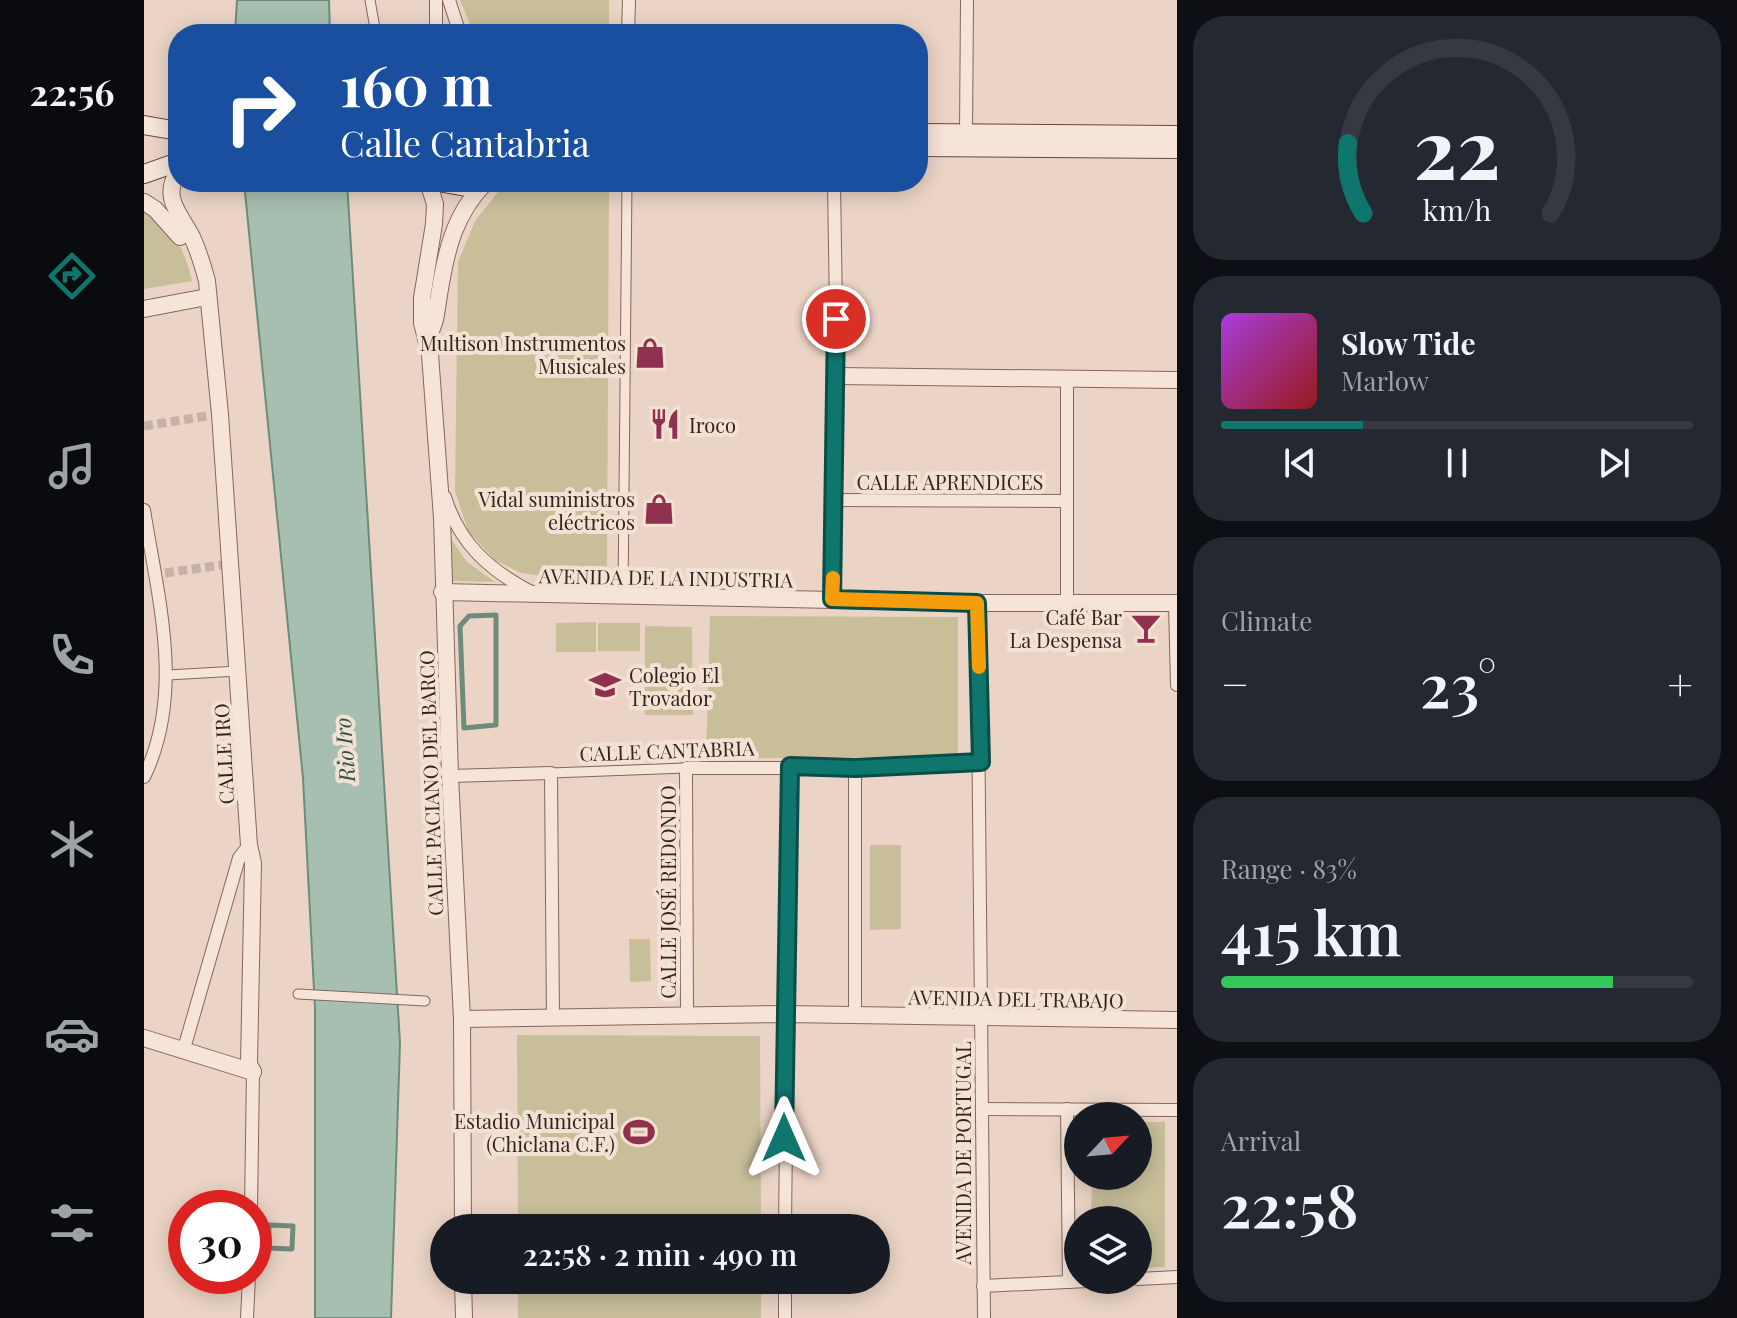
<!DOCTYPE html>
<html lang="en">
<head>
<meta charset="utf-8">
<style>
  :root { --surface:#171b24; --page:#242831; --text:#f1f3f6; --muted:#9ea1a6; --line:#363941; --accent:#0f766e }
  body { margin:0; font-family:"Playfair Display",serif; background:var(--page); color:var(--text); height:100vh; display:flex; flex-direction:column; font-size:30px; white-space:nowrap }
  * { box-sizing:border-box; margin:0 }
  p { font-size:26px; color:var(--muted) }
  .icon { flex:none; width:44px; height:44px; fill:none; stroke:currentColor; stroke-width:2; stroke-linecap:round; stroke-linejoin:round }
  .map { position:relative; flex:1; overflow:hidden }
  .sheet { display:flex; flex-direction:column; gap:16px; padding:16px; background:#0d0f14; width:560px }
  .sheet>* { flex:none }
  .banner { position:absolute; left:24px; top:24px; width:760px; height:168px; border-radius:32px; box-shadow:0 4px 20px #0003; background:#1a4fa0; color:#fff; overflow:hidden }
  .needle { width:52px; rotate:64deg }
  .fabs { position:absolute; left:920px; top:1102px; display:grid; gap:16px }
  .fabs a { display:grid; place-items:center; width:88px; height:88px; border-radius:50%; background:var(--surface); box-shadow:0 4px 20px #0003; font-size:40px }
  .speed { position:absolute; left:24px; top:1190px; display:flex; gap:16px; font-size:40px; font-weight:700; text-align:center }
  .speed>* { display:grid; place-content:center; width:104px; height:104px; border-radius:50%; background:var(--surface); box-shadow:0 4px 20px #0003; line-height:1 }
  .speed .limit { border:12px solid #d22; background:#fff; color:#111 }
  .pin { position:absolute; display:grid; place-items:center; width:68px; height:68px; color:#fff; margin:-34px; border:4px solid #fff; border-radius:50%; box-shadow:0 2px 8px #0007 }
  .me { position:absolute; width:88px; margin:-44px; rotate:0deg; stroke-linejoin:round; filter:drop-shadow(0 0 6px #0008) }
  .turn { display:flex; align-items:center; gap:28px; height:168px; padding:0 40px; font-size:36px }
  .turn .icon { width:104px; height:104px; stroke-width:2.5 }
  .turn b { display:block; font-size:56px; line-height:68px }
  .big { font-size:60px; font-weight:600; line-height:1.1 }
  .sheet .widget { flex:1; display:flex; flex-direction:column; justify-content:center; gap:12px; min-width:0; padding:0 28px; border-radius:32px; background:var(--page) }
  .sheet .dial { align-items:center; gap:0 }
  .dial svg { height:208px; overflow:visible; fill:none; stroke:var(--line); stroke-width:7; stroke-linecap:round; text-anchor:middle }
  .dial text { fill:var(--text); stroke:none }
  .song { display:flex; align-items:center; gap:24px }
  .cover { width:96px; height:96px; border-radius:12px; background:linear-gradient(135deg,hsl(280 70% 55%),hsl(0 70% 35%)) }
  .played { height:8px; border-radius:4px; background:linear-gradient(90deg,var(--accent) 30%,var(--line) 30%) }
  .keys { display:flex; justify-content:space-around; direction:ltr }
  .heat { display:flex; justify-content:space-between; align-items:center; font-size:44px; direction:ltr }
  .charge { height:12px; border-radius:6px; background:linear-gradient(90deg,#34c759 83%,var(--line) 0) }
  .trip { position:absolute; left:286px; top:1214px; width:460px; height:80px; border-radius:40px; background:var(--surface); box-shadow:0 4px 20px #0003; font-weight:600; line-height:80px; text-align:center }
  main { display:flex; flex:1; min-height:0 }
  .menu { display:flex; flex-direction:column; width:144px; justify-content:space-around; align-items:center; background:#090b0e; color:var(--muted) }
  .menu .icon { width:56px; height:56px }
  .menu .on { color:var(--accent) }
  .menu b { font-size:36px; color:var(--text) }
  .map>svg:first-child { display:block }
  .green { fill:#c8bf9a }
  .water { fill:#a7bfb0; stroke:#6e8c7b; stroke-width:2 }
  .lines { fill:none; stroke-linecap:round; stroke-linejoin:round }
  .stream { stroke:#6e8c7b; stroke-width:5 }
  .pedestrian-tunnel { stroke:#c7b1a4; stroke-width:9; stroke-dasharray:9 4.5; stroke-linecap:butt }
  .pedestrian-casing { stroke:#85665d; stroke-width:11 }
  .minor-casing { stroke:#85665d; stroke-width:14 }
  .tertiary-casing { stroke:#85665d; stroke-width:18 }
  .secondary-casing { stroke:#664740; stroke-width:20 }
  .pedestrian { stroke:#f6e4d8; stroke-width:9 }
  .minor { stroke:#f6e4d8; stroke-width:12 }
  .tertiary { stroke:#f6e4d8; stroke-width:16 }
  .secondary { stroke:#f6e4d8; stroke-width:18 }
  .route-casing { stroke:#0a4d48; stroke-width:20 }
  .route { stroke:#0f766e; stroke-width:14 }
  .slow { stroke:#f59e0b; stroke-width:14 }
  .labels { text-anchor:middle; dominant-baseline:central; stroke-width:8; stroke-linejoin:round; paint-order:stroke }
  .poi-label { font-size:20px; fill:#36231f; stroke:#f3e1d4; text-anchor:end }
  .street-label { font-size:20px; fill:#36231f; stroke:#f3e1d4 }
  .water-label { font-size:22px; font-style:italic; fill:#305447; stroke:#f3e1d4 }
</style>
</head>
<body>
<main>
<nav class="menu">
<b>22:56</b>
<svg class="icon on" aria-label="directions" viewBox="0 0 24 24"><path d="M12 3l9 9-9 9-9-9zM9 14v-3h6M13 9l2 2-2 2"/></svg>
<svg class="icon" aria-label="music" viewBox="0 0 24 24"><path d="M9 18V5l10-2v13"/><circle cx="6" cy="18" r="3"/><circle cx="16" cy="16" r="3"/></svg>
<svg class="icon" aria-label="phone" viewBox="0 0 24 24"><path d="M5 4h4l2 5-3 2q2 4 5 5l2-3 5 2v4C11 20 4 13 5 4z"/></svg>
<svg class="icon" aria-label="climate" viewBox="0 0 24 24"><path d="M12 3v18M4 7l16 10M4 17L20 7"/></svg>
<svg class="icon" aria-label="car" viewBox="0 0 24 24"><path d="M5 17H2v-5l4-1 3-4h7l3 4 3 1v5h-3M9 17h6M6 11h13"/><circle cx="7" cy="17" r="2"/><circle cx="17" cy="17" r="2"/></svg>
<svg class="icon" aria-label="filters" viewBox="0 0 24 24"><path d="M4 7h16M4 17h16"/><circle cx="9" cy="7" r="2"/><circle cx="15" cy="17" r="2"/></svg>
</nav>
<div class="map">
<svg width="1033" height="1318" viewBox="0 0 1033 1318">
  <rect width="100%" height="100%" fill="#ebd4c5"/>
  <g class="green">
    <polygon points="316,0 465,0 465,34 330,34"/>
    <polygon points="362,182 465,182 463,568 451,583 377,573 351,560 324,531 311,491 314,262 331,221"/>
    <path d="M0,210C26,220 43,255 48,281L0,289Z"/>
    <polygon points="305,536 323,562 351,582 306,581"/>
    <polygon points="566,616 814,617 814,756 562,759"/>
    <polygon points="452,622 452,652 412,652 412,623"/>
    <rect x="454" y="623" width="42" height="28"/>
    <polygon points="501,626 548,627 549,715 501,715"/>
    <polygon points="726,845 757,845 757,929 726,930"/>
    <polygon points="485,939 506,939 507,981 486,982"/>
    <polygon points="373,1035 616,1036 617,1228 374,1228"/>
    <polygon points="994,1122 1021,1122 1021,1267 994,1268 994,1220 947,1220 948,1176 994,1176"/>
    <rect x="374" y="1280" width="243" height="38"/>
  </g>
  <g class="water">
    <polygon points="93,0 185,0 186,34 91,34"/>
    <polygon points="100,182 203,182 256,1043 247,1318 171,1318 171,1009 159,778"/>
  </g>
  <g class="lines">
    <g class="stream">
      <polygon points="352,615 352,725 320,728 316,626 325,616"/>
      <polygon points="125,1225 149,1226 148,1249 124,1248"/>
    </g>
    <g class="pedestrian-tunnel">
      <polyline points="0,426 63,416"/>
      <polyline points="21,573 78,565"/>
    </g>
    <defs>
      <g id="pedestrian">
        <polyline points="226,0 232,34"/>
        <polyline points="479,596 483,182"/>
        <polyline points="24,675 94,671"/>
        <polyline points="407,773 542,768"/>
        <polyline points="154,994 281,1001"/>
      </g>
      <g id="minor">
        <polyline points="305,0 316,34"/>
        <polyline points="292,34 292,0"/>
        <polyline points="484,34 485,0"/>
        <polyline points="822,134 823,0"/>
        <path d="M301,497C315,543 345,570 387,592"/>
        <polyline points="690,500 922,501"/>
        <path d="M0,510C14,599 41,692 0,777"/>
        <polyline points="688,599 693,376 690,182"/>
        <polyline points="833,603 840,1318"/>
        <polyline points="1031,603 1033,685"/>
        <polyline points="923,604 923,378"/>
        <polyline points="306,776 407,773 409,1019"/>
        <polyline points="711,1015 711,768"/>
        <polyline points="543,1016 542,768 711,768 837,762"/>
        <polyline points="39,1052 95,858 105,845"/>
        <polyline points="839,1109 1033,1110"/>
        <polyline points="923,1109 925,1282"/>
        <polyline points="107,1208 109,1072"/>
        <polyline points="641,1228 646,766"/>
        <polyline points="994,1279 1033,1277"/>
        <polyline points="641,1280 641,1318"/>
        <polyline points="839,1286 964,1280"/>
        <polyline points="103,1318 105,1276"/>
      </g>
      <g id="tertiary">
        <path d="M34,172C17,198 37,215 48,237C55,252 59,266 63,281L76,414L105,845L109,863L105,1064L109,1072"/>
        <polyline points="284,182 291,204 290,224 278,298 278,323 286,354 298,518 306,776 318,1019 319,1228"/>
        <polyline points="0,202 11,209 36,237"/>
        <polyline points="0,309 63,297"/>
        <path d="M284,336C293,322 292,311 295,295C302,251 310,214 342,182"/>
        <polyline points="693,376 1033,380"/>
        <polyline points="298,592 833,603 1033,603"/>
        <polyline points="318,1019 641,1014 1033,1020"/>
        <polyline points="0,1038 109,1072"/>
        <polyline points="319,1280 320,1318"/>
      </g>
      <g id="secondary">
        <polyline points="0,125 34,131"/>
        <polyline points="774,133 1033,135"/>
        <polyline points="774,147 1033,149"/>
        <polyline points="0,174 34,162"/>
        <polyline points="294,182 322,187 340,182"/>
      </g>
    </defs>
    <use href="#pedestrian" class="pedestrian-casing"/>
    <use href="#minor" class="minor-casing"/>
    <use href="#tertiary" class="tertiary-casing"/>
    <use href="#secondary" class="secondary-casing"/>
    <use href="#pedestrian" class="pedestrian"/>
    <use href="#minor" class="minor"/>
    <use href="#tertiary" class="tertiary"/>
    <use href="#secondary" class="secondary"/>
  </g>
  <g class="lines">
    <defs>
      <polyline id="route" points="640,1138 646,766 711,768 837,762 833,603 688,599 692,319"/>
    </defs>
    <use href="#route" class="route-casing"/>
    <use href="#route" class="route"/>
    <polyline class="slow" points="689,578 688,599 833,603 835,667"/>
  </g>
  <defs>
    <symbol id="shop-bare" viewBox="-9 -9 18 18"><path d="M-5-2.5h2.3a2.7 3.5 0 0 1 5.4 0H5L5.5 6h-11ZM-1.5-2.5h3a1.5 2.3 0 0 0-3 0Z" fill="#8f314f" stroke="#f3e1d4" stroke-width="2.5" paint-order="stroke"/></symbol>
    <symbol id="restaurant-bare" viewBox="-9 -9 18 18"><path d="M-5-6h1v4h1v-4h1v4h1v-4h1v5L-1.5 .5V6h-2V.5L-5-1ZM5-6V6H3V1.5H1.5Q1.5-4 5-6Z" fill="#8f314f" stroke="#f3e1d4" stroke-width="2.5" paint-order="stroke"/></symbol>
    <symbol id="bar-bare" viewBox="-9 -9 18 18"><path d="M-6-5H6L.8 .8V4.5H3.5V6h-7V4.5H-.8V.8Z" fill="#8f314f" stroke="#f3e1d4" stroke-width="2.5" paint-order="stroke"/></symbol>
    <symbol id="school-bare" viewBox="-9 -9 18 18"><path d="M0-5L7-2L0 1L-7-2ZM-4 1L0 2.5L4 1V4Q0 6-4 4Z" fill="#8f314f" stroke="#f3e1d4" stroke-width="2.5" paint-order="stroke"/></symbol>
    <symbol id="stadium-bare" viewBox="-9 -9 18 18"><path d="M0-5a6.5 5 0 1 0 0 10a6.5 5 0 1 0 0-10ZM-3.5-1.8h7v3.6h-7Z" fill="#8f314f" stroke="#f3e1d4" stroke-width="2.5" paint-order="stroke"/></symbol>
  </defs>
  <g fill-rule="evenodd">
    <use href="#shop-bare" x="484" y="331" width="44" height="44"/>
    <use href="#restaurant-bare" x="499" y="402" width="44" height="44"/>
    <use href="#shop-bare" x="493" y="487" width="44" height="44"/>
    <use href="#bar-bare" x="980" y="606" width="44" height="44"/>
    <use href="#school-bare" x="439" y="663" width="44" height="44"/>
    <use href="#stadium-bare" x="473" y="1110" width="44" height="44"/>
  </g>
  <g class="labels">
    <g class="poi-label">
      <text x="482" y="342">Multison Instrumentos<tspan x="482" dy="23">Musicales</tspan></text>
      <text x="545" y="424" text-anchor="start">Iroco</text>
      <text x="491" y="498">Vidal suministros<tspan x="491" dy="23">eléctricos</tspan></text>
      <text x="978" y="616">Café Bar<tspan x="978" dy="23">La Despensa</tspan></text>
      <text x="485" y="674" text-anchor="start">Colegio El<tspan x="485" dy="23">Trovador</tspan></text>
      <text x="471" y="1120">Estadio Municipal<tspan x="471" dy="23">(Chiclana C.F.)</tspan></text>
    </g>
    <g class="street-label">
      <text x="806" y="481">CALLE APRENDICES</text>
      <text transform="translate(522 577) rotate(1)">AVENIDA DE LA INDUSTRIA</text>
      <text transform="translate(523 750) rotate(-2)">CALLE CANTABRIA</text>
      <text transform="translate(79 754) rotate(-93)">CALLE IRO</text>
      <text transform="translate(286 783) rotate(-92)">CALLE PACIANO DEL BARCO</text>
      <text transform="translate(523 892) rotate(-90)">CALLE JOSÉ REDONDO</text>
      <text transform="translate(872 998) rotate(1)">AVENIDA DEL TRABAJO</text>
      <text transform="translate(818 1153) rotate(-90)">AVENIDA DE PORTUGAL</text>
    </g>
    <g class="water-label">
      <text transform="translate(200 750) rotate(-94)">Rio Iro</text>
    </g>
  </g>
</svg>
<div class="fabs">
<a><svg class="needle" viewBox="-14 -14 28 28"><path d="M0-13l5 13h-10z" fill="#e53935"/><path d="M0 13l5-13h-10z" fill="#9ea1a6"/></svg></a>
<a><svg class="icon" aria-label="layers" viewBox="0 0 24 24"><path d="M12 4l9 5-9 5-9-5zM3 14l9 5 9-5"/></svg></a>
</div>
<div class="speed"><div class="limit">30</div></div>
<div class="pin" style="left:692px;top:319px;background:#d93025"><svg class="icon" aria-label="arrive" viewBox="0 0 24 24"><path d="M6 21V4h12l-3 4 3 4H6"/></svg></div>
<svg class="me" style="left:640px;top:1138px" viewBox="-20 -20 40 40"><path d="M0-17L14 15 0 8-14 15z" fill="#0f766e" stroke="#fff" stroke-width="4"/></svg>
<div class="trip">22:58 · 2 min · 490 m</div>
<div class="banner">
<div class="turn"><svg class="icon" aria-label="right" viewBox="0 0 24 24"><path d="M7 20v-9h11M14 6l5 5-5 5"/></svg><div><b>160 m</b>Calle Cantabria</div></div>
</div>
</div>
<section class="sheet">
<div class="widget dial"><svg viewBox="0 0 100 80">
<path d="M14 69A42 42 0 1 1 86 69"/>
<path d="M14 69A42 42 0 0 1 8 42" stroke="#0f766e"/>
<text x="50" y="56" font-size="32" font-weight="700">22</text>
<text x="50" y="72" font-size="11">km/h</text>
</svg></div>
<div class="widget">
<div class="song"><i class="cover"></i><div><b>Slow Tide</b><p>Marlow</p></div></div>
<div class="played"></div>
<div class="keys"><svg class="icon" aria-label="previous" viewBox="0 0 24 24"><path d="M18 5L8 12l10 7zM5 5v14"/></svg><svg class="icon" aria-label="pause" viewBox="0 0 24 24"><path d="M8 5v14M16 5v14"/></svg><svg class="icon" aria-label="next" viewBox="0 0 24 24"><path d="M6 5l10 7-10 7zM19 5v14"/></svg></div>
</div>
<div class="widget"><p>Climate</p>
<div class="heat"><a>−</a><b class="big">23°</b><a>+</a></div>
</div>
<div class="widget"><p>Range · 83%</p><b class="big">415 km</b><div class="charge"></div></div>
<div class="widget"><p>Arrival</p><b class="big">22:58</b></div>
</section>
</main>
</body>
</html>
